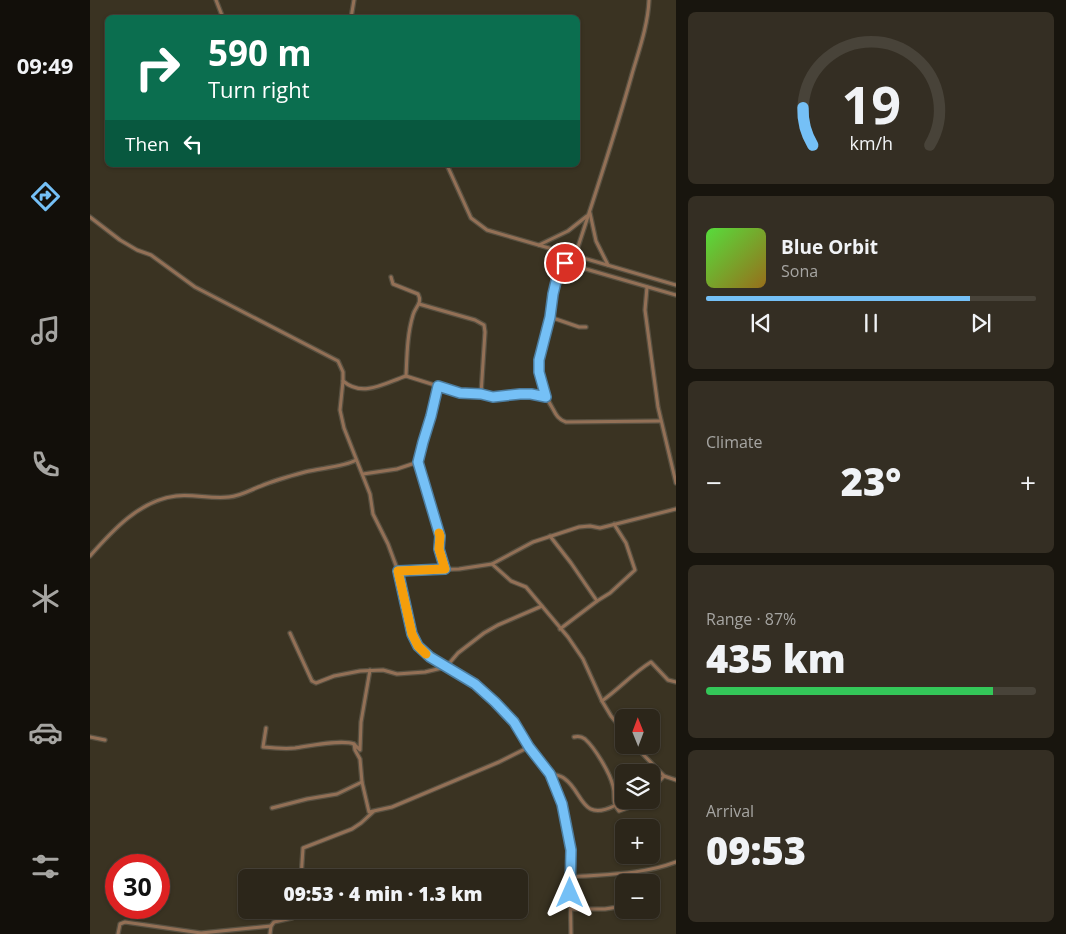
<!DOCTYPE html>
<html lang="en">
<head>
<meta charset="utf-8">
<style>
  :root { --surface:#2c261a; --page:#342e23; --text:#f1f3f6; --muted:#a6a5a2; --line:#484339; --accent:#75c0f6 }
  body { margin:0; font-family:"Open Sans",sans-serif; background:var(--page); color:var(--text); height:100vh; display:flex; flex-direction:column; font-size:19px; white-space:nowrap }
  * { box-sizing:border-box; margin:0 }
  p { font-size:16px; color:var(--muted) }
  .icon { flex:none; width:28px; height:28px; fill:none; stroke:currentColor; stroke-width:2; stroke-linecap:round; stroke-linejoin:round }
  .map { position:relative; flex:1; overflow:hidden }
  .details { display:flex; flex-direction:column; gap:12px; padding:12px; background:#18150e; width:390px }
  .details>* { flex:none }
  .top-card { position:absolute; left:15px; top:15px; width:475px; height:152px; border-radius:8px; box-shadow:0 1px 4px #0004,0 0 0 1px var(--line); background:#0b6e4f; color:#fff; overflow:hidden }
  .needle { width:32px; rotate:359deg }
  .fabs { position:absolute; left:525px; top:709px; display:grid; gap:10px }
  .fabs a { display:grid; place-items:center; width:45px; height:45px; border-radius:8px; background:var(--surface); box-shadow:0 1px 4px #0004,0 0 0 1px var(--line); font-size:25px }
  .speed { position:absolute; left:15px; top:854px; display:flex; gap:10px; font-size:25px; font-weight:700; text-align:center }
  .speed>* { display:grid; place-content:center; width:65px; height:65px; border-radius:50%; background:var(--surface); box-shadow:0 1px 4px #0004,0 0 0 1px var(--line); line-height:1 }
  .speed .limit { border:8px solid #d22; background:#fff; color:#111 }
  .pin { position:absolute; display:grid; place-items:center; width:42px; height:42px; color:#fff; margin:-21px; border:2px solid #fff; border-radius:50%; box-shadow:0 1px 5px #0007 }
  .me { position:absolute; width:55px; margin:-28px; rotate:0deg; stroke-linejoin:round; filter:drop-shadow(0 0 4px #0008) }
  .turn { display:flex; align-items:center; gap:18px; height:105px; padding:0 20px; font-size:22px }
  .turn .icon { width:65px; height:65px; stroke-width:2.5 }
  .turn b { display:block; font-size:35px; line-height:42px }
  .then { display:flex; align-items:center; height:48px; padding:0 20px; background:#0003; gap:10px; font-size:19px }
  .big { font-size:38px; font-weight:800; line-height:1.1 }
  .details .tile { flex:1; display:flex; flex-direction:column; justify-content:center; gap:8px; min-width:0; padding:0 18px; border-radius:8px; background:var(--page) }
  .details .dial { align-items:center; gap:0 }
  .dial svg { height:130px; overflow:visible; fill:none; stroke:var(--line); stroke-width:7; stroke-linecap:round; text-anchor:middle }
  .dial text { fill:var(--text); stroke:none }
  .song { display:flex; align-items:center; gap:15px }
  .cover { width:60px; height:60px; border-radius:8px; background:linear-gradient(135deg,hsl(110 70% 55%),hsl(40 70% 35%)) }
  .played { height:5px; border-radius:2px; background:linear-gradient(90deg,var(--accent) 80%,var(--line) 80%) }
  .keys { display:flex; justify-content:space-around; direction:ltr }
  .heat { display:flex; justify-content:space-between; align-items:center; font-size:28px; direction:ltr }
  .charge { height:8px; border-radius:4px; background:linear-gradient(90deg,#34c759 87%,var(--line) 0) }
  .trip { position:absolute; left:148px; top:869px; width:290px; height:50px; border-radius:8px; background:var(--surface); box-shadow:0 1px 4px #0004,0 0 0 1px var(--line); font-weight:800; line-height:50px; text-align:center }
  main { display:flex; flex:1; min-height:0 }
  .tab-bar { display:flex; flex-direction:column; width:90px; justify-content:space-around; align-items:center; background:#120f0a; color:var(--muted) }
  .tab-bar .icon { width:35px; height:35px }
  .tab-bar .on { color:var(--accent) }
  .tab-bar b { font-size:22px; color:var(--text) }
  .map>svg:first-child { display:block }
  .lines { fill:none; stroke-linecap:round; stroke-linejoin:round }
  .street-casing { stroke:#575041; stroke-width:5.5 }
  .street { stroke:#937056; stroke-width:3 }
  .route-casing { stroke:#4c7da0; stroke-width:12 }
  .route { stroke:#75c0f6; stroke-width:9 }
  .slow { stroke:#f59e0b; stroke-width:9 }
</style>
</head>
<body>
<main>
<nav class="tab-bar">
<b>09:49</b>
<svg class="icon on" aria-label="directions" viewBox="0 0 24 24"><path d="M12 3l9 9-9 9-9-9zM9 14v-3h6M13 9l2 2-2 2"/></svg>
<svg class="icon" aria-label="music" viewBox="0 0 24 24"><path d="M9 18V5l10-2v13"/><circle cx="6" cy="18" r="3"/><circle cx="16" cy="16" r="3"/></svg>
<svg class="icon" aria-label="phone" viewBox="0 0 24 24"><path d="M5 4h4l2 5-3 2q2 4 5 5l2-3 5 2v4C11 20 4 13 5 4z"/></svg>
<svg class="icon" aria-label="climate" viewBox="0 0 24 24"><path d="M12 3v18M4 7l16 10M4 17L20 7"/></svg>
<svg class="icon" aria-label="car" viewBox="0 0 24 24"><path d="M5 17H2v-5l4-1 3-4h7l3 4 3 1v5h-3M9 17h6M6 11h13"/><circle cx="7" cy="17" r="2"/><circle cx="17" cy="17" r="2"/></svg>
<svg class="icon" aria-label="filters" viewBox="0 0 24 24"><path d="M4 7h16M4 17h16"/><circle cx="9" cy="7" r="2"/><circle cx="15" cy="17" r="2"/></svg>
</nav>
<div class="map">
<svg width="586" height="934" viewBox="0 0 586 934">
  <rect width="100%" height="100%" fill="#3a3322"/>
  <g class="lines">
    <defs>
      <g id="street">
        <polyline points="126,0 133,18"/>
        <polyline points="261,18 264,0"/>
        <polyline points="357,165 381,218 397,230 586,285"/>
        <polyline points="500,213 506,241 518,265"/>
        <polyline points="0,217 30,240 47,250 61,255 105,287 248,361 253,372 253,381 250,410 254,428 280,494 283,514 298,544 308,571 322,634 328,646 340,657 385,684 405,702 424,722 439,747 460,774 472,803 481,850 480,877 481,934"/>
        <polyline points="449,245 478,231 497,216"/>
        <path d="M485,256C505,195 525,135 542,74C549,50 558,25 559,0"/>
        <path d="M301,277L303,284L328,294C333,303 325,307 323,315C317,335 317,356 316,376"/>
        <polyline points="557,287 555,310 568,407 586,483"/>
        <polyline points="329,304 385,320 394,325 395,332 391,394"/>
        <path d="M460,317C462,305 464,270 475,263L586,295"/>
        <path d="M496,327H489L460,317C449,350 443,378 463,409C466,415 469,420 476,422L570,421"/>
        <path d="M253,381C273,398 295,383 316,376L370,393L391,394L403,397L430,394H441L456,397"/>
        <polyline points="328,462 350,536 349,549 355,569"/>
        <polyline points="273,474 307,469 328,462 341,416 348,386"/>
        <polyline points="460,536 481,563 507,601"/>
        <path d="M0,556C22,531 50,500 86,496C103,494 121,499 139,497C151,496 160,490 171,486C185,480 200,476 215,472C230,468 254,467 266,460"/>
        <polyline points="402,564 421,581 436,587 478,637 493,659 512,701 521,716 534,732"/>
        <polyline points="308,571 369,569 402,564 443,542 489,527 500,526 510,528 586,509"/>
        <polyline points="470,629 507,601 520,593 545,570 536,543 524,524"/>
        <polyline points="200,633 222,681 226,683 244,676 270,671 293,670 307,674 335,672 356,667 368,653 394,633 408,625 452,606"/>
        <polyline points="280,670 271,722 270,750 264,744 265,750 270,759 272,782 279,812 302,807 409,762 439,747"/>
        <path d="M512,701C529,689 543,673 561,662L578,680L586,682"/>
        <path d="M176,728L173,747C183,748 195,749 205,748C219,746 252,739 264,744"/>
        <polyline points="0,737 15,740"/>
        <path d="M484,737C488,736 491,736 495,739C505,748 520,773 523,786C526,796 521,802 529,811L540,807L552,800"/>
        <polyline points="544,745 574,776 586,780"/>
        <path d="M460,774C466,775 471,775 475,779C493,792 491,822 524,806"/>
        <polyline points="561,790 574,776"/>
        <polyline points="182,808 217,799 247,794 272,782"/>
        <path d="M480,877C516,874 552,875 586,862"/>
        <polyline points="211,878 213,848 262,829 271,823 283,812"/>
        <polyline points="481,909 515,909 534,906"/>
        <polyline points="28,934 30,924 35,922 111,933 181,926"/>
        <polyline points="180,934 181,926 184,922 202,918 209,914 210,910"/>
      </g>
    </defs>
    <use href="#street" class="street-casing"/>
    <use href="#street" class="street"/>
  </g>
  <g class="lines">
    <defs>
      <polyline id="route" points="475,263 469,269 463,294 460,317 449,360 449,372 456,397 441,394 430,394 403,397 391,394 370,393 348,386 341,416 333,442 328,462 350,536 349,549 355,569 308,571 322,634 328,646 340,657 385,684 405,702 424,722 439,747 460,774 472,804 481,850 480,893"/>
    </defs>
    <use href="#route" class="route-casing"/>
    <use href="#route" class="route"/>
    <polyline class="slow" points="336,654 328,646 322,634 308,571 355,569 349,549 350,536 349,533"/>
  </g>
</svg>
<div class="fabs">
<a><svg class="needle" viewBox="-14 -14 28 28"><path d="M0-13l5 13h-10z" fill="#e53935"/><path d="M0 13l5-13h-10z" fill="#a6a5a2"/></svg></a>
<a><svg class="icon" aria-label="layers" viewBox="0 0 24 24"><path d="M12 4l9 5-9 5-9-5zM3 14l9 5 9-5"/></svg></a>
<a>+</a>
<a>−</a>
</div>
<div class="speed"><div class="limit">30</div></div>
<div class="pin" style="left:475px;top:263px;background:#d93025"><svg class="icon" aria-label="arrive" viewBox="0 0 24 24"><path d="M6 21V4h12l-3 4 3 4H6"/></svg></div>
<svg class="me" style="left:480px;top:893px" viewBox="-20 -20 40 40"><path d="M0-17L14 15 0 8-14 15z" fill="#75c0f6" stroke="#fff" stroke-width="4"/></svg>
<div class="trip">09:53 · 4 min · 1.3 km</div>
<div class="top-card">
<div class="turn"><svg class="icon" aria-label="right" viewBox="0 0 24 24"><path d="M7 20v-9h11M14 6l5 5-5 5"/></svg><div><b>590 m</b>Turn right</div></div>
<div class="then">Then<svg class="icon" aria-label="left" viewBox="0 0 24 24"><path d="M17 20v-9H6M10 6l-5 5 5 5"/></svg></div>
</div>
</div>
<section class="details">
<div class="tile dial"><svg viewBox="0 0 100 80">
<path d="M14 69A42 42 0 1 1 86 69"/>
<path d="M14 69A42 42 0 0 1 8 46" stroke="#75c0f6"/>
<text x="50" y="56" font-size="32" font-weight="700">19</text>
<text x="50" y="72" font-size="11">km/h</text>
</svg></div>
<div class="tile">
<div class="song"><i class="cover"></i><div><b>Blue Orbit</b><p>Sona</p></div></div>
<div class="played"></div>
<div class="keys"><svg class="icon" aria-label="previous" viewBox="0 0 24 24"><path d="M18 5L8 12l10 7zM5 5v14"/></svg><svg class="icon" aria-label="pause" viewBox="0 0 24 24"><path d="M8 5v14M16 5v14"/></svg><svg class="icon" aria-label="next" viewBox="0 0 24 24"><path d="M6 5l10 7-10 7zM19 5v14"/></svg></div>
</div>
<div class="tile"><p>Climate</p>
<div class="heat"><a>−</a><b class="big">23°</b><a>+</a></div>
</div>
<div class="tile"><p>Range · 87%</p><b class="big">435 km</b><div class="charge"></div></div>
<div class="tile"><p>Arrival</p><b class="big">09:53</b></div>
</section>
</main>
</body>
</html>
